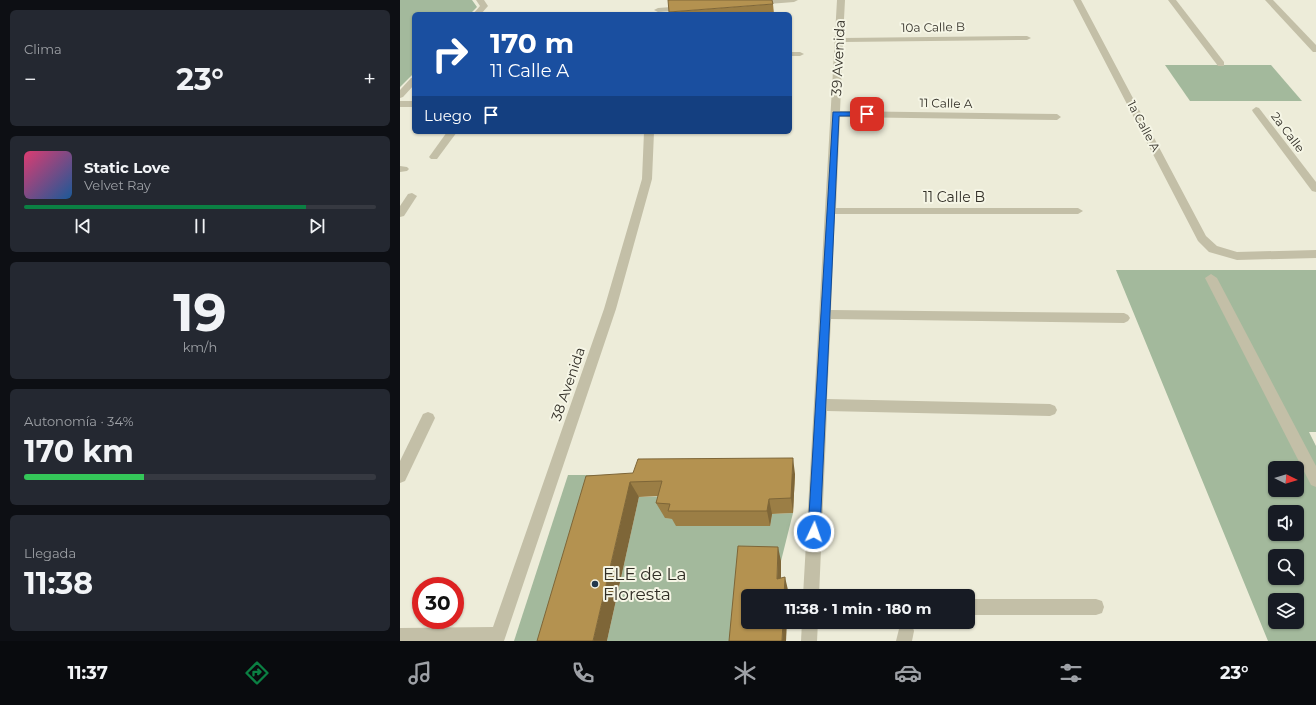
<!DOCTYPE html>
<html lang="es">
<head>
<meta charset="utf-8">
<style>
  :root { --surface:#171b24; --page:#242831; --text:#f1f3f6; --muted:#9ea1a6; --line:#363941; --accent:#0b8043 }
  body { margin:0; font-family:Montserrat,sans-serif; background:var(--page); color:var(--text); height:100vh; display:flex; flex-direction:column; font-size:15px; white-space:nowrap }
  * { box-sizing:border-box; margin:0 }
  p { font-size:13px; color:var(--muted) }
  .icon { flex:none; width:22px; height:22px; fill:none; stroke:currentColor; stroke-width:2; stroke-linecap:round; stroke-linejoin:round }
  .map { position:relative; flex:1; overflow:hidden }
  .panel { display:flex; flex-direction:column; gap:10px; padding:10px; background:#0d0f14; width:400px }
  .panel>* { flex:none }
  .guide { position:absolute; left:12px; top:12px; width:380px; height:122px; border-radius:6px; box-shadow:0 1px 3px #0004; background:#1a4fa0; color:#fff; overflow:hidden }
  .needle { width:26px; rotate:95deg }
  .fabs { position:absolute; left:868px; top:461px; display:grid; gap:8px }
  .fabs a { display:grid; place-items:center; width:36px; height:36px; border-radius:6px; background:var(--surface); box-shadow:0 1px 3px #0004; font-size:20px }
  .speed { position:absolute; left:12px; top:577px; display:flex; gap:8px; font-size:20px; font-weight:700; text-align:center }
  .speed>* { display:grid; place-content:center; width:52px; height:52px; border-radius:50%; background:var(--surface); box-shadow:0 1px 3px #0004; line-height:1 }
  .speed .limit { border:6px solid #d22; background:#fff; color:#111 }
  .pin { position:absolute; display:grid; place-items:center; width:34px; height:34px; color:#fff; margin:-17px; border-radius:8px; box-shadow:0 2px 6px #0006 }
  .me { position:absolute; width:44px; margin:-22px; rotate:3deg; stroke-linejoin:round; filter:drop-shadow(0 0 3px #0008) }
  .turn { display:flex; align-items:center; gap:14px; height:84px; padding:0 12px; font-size:18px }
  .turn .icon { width:52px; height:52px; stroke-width:2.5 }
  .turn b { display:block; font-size:28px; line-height:34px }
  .then { display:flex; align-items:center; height:38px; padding:0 12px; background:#0003; gap:8px; font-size:15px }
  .big { font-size:30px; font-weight:700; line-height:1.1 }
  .panel .widget { flex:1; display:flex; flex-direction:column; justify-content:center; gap:6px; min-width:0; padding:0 14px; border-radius:6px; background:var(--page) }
  .panel .dial { align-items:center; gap:0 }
  .dial b { font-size:52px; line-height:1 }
  .song { display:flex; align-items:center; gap:12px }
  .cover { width:48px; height:48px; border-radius:6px; background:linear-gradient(135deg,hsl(340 70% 55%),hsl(210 70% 35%)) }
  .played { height:4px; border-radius:2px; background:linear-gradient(90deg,var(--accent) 80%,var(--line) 80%) }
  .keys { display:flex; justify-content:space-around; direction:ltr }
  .heat { display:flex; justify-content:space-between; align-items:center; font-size:22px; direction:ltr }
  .charge { height:6px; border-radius:3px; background:linear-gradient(90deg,#34c759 34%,var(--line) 0) }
  .trip { position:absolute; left:341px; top:589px; width:234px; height:40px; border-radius:6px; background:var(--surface); box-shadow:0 1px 3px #0004; font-weight:700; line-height:40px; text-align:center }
  .dock { display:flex; height:64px; justify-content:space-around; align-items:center; background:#090b0e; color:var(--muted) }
  .dock .icon { width:28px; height:28px }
  .dock .on { color:var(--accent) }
  .dock b { font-size:18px; color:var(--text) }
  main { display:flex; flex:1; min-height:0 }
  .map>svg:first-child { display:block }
  .green { fill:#a3b99c; fill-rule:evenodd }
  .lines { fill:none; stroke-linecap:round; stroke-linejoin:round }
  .minor { fill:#c3bfa7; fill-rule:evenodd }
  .wall { fill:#9b7e45 }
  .shaded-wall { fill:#7e6638 }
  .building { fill:#b49250; stroke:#7e6638 }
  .route { fill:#1a73e8; stroke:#114b97 }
  .poi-dot { fill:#22384c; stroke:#f5f5e5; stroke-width:1.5 }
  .labels { text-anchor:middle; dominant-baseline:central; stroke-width:4; stroke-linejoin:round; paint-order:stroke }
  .far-street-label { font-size:12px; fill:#312e26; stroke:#f5f5e5 }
  .street-label { font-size:14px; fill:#312e26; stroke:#f5f5e5 }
  .near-poi-label { font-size:17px; fill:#312e26; stroke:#f5f5e5; text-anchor:start }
</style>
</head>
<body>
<main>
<section class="panel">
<div class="widget"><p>Clima</p>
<div class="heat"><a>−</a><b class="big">23°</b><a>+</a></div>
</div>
<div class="widget">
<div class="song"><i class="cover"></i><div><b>Static Love</b><p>Velvet Ray</p></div></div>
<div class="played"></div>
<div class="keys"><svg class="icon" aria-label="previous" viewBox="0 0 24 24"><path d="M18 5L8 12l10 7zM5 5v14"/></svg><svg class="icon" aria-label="pause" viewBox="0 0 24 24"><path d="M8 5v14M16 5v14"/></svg><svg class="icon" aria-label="next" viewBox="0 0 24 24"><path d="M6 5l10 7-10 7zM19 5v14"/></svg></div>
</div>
<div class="widget dial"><b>19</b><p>km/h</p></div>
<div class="widget"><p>Autonomía · 34%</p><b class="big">170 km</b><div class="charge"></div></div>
<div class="widget"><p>Llegada</p><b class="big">11:38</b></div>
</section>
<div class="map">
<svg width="916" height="641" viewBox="0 0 916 641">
  <rect width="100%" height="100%" fill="#edecd9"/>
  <g class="green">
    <polygon points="0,0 72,0 77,7 70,14 14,14 14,73 0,87"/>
    <polygon points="765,65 871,65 902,101 790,101"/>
    <path d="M716,270H916V432H909L916,446V641H868ZM875,468H897V490H875ZM875,512H897V534H875ZM875,556H897V578H875ZM875,600H897V622H875Z"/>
    <polygon points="168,475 246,475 155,641 114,641"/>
    <polygon points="270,496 265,518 278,519 276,526 370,526 372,514 393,513 381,561 343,559 336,641 207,641 239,497"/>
  </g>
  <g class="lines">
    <g class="minor">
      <polygon points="76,0 84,0 88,6 81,14 73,14 80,6"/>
      <polygon points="368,0 398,0 394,2 357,5 353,3"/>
      <polygon points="437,0 445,0 443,38 627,36 631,38 627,40 443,42 440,111 657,114 661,117 657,120 440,117 436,208 678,208 683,211 678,214 435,214 431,310 724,313 728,315 730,318 728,321 724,323 431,319 427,399 650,404 655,406 657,410 655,414 650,416 427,411 419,596 403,596"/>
      <polygon points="673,0 681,0 806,236 817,246 837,252 916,250 916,258 837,260 809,252 798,241"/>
      <polygon points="768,0 776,0 824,62 824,66 818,66"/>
      <polygon points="865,0 873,0 916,45 916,52 913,52"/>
      <polygon points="285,6 289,8 288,10 258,12 254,10 258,8"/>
      <polygon points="390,52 400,52 404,54 400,56 390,56"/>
      <polygon points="11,78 14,78 14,85 3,97 0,98 0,90"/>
      <rect x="0" y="101" width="14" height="6"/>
      <polygon points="856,107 859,108 916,182 916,192 912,191 853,112 852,110"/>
      <polygon points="47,132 57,132 37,159 31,159 29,157"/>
      <polygon points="244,132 254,132 252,179 216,309 104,641 0,641 0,628 93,627 204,309 242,179"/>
      <polygon points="0,166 7,167 9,169 7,171 0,172"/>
      <polygon points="12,193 17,196 4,216 0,217 0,206 8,194"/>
      <polygon points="811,274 817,278 916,466 916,487 911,485 805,278"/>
      <polygon points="28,412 33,414 35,418 5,481 0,483 0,461 23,414"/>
      <polygon points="568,599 696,599 702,601 704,607 702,613 696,615 568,615"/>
      <polygon points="402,622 418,622 417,641 401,641"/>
      <polygon points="506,623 512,625 514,631 512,641 496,641 500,625"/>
    </g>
  </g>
  <g class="wall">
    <polygon points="373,4 374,14 269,14 269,12"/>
    <polygon points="395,474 393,513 372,514 370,526 276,526 272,519 265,518 256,503 258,496 239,497 186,476"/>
  </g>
  <g class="shaded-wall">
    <polygon points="393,458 395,474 393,513 391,498"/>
    <polygon points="230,482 239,497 207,641 193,641"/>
    <polygon points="369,499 372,514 370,526 367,511"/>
    <polygon points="378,547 381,561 381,592 377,579"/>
    <polygon points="385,577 388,590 388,596 384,596"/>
    <polygon points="383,622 387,622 386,641 382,641"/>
  </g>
  <g class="building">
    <polygon points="268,0 372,0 373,4 269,12"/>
    <polygon points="393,458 391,498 369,499 367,511 268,511 270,504 256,503 262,481 230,482 193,641 137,641 186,476 233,473 238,459"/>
    <polygon points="338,546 378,547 377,579 385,577 384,596 348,596 348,622 383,622 382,641 329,641"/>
  </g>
  <polygon class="route" points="433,112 467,112 470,114 467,116 439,116 420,532 418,536 414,538 410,536 408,532"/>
  <circle class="poi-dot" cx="195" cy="584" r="4"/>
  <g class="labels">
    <g class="far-street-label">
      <text transform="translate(533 27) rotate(-1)">10a Calle B</text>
      <text transform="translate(546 103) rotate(1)">11 Calle A</text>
      <text transform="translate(744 126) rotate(62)">1a Calle A</text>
      <text transform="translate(888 132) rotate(53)">2a Calle</text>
    </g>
    <g class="street-label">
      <text transform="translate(438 58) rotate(-87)">39 Avenida</text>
      <text x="554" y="197">11 Calle B</text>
      <text transform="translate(168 384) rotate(-71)">38 Avenida</text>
    </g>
    <g class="near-poi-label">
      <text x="203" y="574">ELE de La<tspan x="203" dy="20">Floresta</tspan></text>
    </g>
  </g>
</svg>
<div class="fabs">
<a><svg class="needle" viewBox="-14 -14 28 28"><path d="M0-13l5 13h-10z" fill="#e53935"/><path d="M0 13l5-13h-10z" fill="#9ea1a6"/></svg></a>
<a><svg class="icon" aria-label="sound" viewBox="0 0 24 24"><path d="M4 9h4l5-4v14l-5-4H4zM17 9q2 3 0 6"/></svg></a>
<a><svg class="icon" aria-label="search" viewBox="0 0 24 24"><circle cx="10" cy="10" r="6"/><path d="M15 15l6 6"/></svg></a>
<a><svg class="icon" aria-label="layers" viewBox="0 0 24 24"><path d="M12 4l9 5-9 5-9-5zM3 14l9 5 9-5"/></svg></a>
</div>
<div class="speed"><div class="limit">30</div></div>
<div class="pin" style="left:467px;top:114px;background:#d93025"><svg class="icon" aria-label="arrive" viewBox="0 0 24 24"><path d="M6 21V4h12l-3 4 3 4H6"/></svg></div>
<svg class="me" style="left:414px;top:532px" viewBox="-20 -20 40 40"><circle r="17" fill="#1a73e8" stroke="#fff" stroke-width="3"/><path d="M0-11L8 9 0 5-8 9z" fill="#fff"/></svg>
<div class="trip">11:38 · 1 min · 180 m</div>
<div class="guide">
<div class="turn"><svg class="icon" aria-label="right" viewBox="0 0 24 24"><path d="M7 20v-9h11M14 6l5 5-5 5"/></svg><div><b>170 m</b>11 Calle A</div></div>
<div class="then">Luego<svg class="icon" aria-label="arrive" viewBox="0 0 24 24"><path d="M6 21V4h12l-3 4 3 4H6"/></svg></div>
</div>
</div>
</main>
<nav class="dock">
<b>11:37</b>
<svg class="icon on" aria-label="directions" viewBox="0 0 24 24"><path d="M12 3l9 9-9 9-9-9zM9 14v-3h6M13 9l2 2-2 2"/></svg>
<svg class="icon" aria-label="music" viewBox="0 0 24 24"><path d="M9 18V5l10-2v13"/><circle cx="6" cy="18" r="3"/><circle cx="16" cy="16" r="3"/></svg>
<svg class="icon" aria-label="phone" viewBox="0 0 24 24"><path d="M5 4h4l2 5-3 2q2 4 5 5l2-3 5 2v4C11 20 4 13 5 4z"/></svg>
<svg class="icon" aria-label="climate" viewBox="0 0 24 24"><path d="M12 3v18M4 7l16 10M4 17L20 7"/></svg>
<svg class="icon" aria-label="car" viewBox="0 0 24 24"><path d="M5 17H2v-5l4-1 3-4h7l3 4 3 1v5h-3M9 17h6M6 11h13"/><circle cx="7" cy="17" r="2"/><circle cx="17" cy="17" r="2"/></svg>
<svg class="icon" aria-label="filters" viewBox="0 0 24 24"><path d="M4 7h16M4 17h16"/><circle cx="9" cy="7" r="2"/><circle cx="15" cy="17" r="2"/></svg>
<b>23°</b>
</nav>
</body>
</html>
